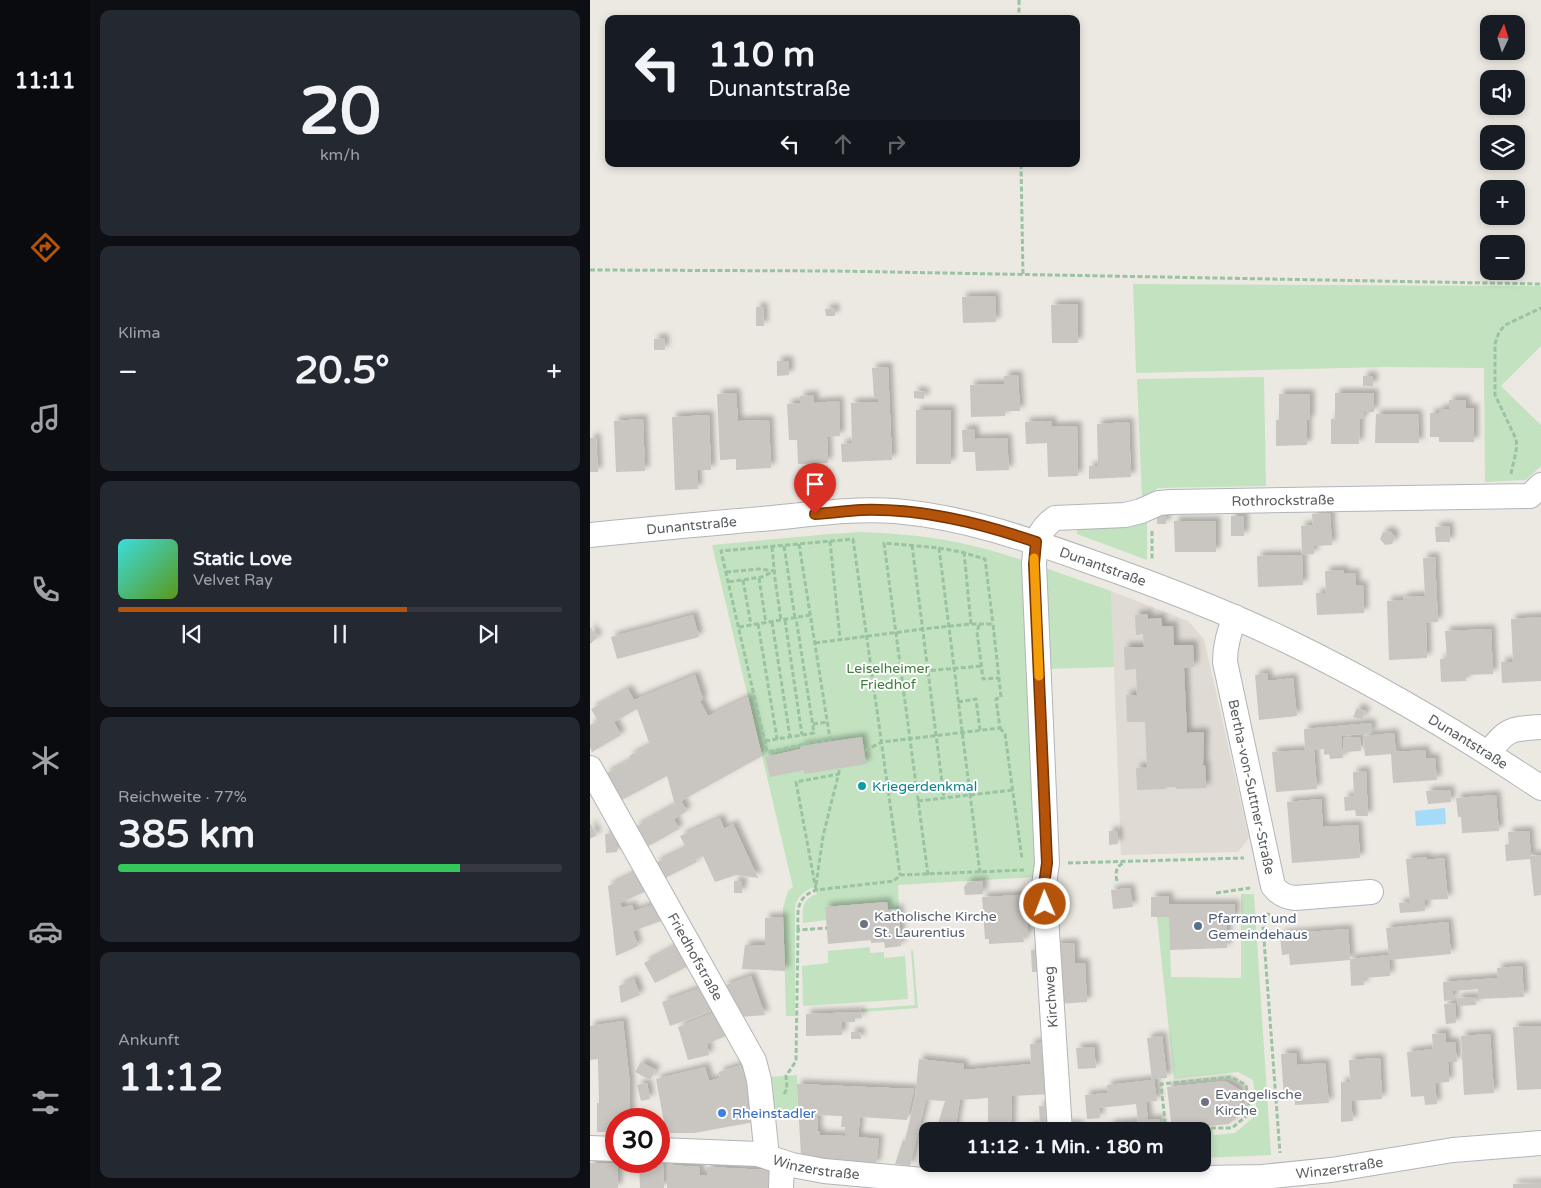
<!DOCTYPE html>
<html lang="de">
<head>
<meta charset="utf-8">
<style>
  :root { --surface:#171b24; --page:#242831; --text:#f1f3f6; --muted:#9ea1a6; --line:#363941; --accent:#b45309 }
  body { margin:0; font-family:"Varela Round",sans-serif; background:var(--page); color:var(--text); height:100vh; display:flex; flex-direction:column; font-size:19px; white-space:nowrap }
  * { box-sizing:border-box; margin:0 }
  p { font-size:16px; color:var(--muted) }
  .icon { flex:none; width:28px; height:28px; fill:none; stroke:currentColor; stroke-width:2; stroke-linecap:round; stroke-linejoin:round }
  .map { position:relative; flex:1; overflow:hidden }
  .side { display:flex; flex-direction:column; gap:10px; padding:10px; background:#0d0f14; width:500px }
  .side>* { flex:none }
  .top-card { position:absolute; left:15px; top:15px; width:475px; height:152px; border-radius:10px; box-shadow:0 2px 8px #0003; background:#171b24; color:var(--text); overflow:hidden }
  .needle { width:32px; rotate:4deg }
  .controls { position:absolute; left:890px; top:15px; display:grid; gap:10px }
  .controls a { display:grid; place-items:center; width:45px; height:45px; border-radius:10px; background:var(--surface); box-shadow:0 2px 8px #0003; font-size:25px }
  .speed { position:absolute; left:15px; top:1108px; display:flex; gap:10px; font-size:25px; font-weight:700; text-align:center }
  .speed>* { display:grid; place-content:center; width:65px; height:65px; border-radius:50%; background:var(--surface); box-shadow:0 2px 8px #0003; line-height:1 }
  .speed .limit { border:8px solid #d22; background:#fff; color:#111 }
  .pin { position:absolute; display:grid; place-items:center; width:42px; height:42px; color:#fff; margin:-51px -21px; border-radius:50% 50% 50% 0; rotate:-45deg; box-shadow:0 0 5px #0007 }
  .pin .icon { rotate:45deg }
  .me { position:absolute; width:55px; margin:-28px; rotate:359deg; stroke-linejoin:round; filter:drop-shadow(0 0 4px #0008) }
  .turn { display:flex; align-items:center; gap:18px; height:105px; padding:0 20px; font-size:22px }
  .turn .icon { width:65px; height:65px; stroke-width:2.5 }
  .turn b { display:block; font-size:35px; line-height:42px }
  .lanes { display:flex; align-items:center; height:48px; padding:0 20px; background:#0003; justify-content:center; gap:25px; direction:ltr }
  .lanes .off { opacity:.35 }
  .big { font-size:38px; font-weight:700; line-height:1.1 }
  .side .tile { flex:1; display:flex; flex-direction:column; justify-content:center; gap:8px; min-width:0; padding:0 18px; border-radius:10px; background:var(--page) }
  .side .dial { align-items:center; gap:0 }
  .dial b { font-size:65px; line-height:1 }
  .song { display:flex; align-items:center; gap:15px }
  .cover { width:60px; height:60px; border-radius:8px; background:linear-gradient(135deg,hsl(180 70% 55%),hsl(90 70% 35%)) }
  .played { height:5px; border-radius:2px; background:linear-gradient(90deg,var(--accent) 65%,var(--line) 65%) }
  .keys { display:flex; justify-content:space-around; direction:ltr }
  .heat { display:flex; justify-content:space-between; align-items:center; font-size:28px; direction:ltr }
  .charge { height:8px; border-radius:4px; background:linear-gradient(90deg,#34c759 77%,var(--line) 0) }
  .trip { position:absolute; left:329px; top:1122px; width:292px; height:50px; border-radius:10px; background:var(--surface); box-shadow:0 2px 8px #0003; font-weight:700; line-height:50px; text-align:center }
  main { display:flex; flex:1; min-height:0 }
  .tab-bar { display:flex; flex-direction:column; width:90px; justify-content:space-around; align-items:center; background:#090b0e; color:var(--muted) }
  .tab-bar .icon { width:35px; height:35px }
  .tab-bar .current { color:var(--accent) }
  .tab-bar b { font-size:22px; color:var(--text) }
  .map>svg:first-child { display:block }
  .education { fill:#dfdad3 }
  .green { fill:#c2e2c0 }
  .water { fill:#a5dbf8 }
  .building { fill:#c9c5c0; fill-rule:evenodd; filter:url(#shadow) }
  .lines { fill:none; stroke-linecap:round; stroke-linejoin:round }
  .minor-casing { stroke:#b2b5b8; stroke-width:26 }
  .path { stroke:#9ac3a2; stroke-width:3; stroke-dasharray:5 2.5; stroke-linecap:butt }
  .minor { stroke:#fff; stroke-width:24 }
  .route-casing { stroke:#753606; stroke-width:12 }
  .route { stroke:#b45309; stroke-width:9 }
  .slow { stroke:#f59e0b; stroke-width:9 }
  .culture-dot { fill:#0f9aa8; stroke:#fff; stroke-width:2 }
  .worship-dot { fill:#6b7280; stroke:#fff; stroke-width:2 }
  .service-dot { fill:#5c6f8a; stroke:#fff; stroke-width:2 }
  .shop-dot { fill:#3f7fe0; stroke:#fff; stroke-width:2 }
  .labels { text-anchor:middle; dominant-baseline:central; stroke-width:4; stroke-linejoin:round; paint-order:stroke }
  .street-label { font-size:14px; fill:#5a5e61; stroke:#fff }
  .park-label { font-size:14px; fill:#3d803a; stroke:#fff }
  .culture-label { font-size:14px; fill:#0d838f; stroke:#fff; text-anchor:start }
  .worship-label { font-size:14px; fill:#5b616d; stroke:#fff; text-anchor:start }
  .service-label { font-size:14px; fill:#4e5e75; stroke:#fff; text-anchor:start }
  .shop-label { font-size:14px; fill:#366cbe; stroke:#fff; text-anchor:start }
</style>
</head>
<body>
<main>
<nav class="tab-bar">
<b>11:11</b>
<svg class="icon current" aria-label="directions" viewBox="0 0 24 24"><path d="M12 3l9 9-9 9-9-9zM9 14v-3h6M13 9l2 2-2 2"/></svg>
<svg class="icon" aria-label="music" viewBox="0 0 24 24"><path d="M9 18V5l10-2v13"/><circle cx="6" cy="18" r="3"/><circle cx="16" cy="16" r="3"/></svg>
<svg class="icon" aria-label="phone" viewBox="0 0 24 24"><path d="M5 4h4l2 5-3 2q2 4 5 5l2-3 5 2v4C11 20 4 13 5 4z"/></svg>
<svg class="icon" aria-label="climate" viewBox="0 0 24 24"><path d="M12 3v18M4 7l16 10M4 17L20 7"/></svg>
<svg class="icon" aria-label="car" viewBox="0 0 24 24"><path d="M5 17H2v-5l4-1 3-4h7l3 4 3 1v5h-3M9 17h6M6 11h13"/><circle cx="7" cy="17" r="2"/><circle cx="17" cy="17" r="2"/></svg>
<svg class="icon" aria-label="filters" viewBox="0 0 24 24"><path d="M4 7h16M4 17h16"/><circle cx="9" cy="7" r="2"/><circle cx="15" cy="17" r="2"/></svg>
</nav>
<section class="side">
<div class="tile dial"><b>20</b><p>km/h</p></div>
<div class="tile"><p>Klima</p>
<div class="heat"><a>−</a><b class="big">20.5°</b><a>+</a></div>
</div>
<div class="tile">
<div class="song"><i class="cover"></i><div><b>Static Love</b><p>Velvet Ray</p></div></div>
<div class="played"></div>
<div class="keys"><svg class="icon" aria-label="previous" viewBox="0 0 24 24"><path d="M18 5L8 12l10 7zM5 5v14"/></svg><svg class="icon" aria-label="pause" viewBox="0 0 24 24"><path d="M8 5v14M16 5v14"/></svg><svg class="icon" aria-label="next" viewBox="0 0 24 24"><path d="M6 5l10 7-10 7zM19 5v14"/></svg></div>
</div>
<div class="tile"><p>Reichweite · 77%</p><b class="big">385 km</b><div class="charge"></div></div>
<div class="tile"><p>Ankunft</p><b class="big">11:12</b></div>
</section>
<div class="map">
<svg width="951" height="1188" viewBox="0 0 951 1188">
  <defs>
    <filter id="shadow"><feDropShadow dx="4.5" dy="-4.5" stdDeviation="2.5" flood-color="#0004"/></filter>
  </defs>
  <rect width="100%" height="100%" fill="#ece9e2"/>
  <polygon class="education" points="521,591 598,621 614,639 659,838 648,852 531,855"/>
  <g class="green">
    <polygon points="543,284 951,286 951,346 911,386 951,425 951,466 936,480 895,482 894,368 797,367 546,373"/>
    <polygon points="674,377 676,486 568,488 552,499 547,379"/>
    <polygon points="557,519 557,560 487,534 487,531 491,527"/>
    <path d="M271,532C330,534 376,541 432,560L438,641L446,877L308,885L309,909L298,910L296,902L235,907L236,920L213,923C212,908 212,899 227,894L224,887C214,891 207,897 205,907V1016H196L193,908L198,891L203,887L122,545L240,534Z"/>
    <polygon points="452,567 521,591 524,667 456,669"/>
    <polygon points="651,894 664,894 681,1155 613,1158 612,1131 603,1131 623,1129 624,1135 645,1133 667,1114 663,1080 648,1072 584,1079 567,917 579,917 581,977 651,978"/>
    <polygon points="280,947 280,953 294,952 294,958 315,956 318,999 213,1006 212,966 238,963 238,951"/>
    <polygon points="321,950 323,950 328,1008 272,1012 271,1009 325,1005"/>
    <polygon points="207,1075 208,1114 181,1116 179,1077"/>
  </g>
  <polygon class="water" points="855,808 856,824 826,826 825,811"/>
  <g class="building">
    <polygon points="405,296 406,322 373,323 372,297"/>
    <polygon points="488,304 488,343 462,343 461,305"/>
    <polygon points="166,307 173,307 174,326 166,326"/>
    <polygon points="245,308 245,316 236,316 235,309"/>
    <polygon points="74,338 75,350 64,350 64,339"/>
    <polygon points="187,361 199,361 199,375 187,376"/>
    <polygon points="298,367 302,460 252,462 251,444 262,443 261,403 288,402 288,397 284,397 282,368"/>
    <polygon points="428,375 430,411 415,411 415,416 381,417 380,385 414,384 414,376"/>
    <rect x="773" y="376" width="10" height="10"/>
    <polygon points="324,391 335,392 334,399 324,398"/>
    <polygon points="146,393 148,421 179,420 181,468 146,470 146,459 130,460 127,394"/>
    <polygon points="745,393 784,393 784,412 774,412 774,419 770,419 769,444 741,444 741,419 745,419"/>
    <polygon points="689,394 720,394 720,420 717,420 717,445 686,446 686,420 689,420"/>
    <polygon points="224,395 224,403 249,401 250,436 237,437 238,463 208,464 207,440 199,440 197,404 210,403 210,396"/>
    <polygon points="859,400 876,400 876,408 884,408 884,442 849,442 849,437 840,437 840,413 849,413 849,409 859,409"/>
    <rect x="326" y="410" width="35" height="54"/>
    <polygon points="786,414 828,414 829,443 785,443"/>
    <polygon points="119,415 121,470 107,470 108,489 85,490 82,417"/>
    <polygon points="53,419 55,471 26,472 24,421"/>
    <polygon points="462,421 462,427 487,426 488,476 458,477 457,443 436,444 435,422"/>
    <polygon points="539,422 541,477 499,479 499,466 508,466 507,424"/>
    <polygon points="384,429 385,439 417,438 419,470 386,471 385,452 373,452 372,430"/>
    <polygon points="0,438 6,438 8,472 0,472"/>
    <polygon points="740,513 742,545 724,546 724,554 712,555 713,585 668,587 667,556 712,555 711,526 723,525 722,514"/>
    <rect x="567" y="515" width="9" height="9"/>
    <rect x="641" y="516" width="13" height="20"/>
    <polygon points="584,521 626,521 626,552 585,552"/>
    <polygon points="859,526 860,542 846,542 845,527"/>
    <polygon points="800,531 805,537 802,544 795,545 790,539 793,532"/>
    <polygon points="845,557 848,622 836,623 837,658 799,660 797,601 814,600 813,597 835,596 833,558"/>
    <polygon points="754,570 754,574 765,573 766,586 773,585 774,613 727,615 726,593 736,593 735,571"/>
    <polygon points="558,614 558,619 571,618 572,626 583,626 584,645 603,645 604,667 594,668 597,733 614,732 613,765 615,765 616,788 586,789 586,787 576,787 576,789 547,790 546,768 557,767 555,722 537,722 536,695 547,695 546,669 535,670 534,647 554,647 553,634 546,635 545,615"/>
    <polygon points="103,615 109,637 27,659 21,637"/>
    <polygon points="951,617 951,681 912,683 911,662 923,662 921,619"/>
    <polygon points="0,627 8,637 0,644"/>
    <polygon points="901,629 903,674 876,675 876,681 851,682 850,659 857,658 855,631"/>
    <polygon points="677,673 678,681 703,678 707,716 669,720 665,675"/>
    <polygon points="105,675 113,699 110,701 118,716 158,697 172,756 91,801 97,811 84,819 89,829 57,847 45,827 85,805 77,776 30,801 15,774 41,760 39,756 60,745 47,709 24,722 31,735 2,752 0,747 0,725 8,721 1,709 38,689 44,700"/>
    <polygon points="767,708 776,711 772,720 763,717"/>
    <polygon points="781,723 782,733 751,736 753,758 740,759 739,754 734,755 734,749 724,750 727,789 686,792 682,752 715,750 714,729"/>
    <polygon points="804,733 806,752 835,750 836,758 845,758 847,780 803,783 801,754 775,756 773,736"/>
    <polygon points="272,737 276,764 214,774 214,770 180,777 175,757 210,749 210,746"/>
    <polygon points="770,737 771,751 754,752 753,738"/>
    <polygon points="776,771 778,816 766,816 765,810 755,811 754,797 764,796 763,772"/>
    <polygon points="860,790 861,802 838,804 836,791"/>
    <polygon points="906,795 909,831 872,833 871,817 868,817 866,798"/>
    <polygon points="731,799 733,827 768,825 770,858 702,863 697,802"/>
    <polygon points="130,818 134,829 143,824 168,878 146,875 125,882 113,856 106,859 107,862 73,879 65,863 96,848 90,836"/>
    <polygon points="0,823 7,835 0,839"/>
    <polygon points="519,831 527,831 528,844 519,845"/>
    <polygon points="939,831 941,856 951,855 951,895 944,896 940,859 916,861 915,845 919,844 918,832"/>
    <polygon points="27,833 27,852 16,853 15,834"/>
    <polygon points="837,857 837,860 854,858 858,899 835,900 835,911 810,913 809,903 820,902 816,859"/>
    <polygon points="49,871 61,889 30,903 32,908 42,905 44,911 69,903 77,919 43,931 48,946 26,956 18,886"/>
    <rect x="144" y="881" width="8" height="12"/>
    <polygon points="393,881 393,894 375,895 374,887 378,882"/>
    <polygon points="540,888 543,907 523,909 521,890"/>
    <polygon points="435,895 438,937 433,937 434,942 399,944 399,939 395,939 392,897"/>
    <polygon points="579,896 579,904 645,904 645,919 637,919 637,948 580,950 579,917 561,917 561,897"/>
    <polygon points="297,902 298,910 309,909 311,946 295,948 294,942 281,943 281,940 238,944 235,907"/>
    <polygon points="193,917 195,971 152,969 155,945 175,945 175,918"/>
    <polygon points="858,922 861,954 799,960 800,976 774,978 774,985 761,986 760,960 700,965 699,954 692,955 690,934 758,929 760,959 799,955 796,928"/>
    <polygon points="91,943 102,964 65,983 54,963"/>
    <polygon points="484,943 485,963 495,963 497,1002 467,1004 465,944"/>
    <polygon points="441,950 450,950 452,972 442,972"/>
    <polygon points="932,966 934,997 888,999 888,989 863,991 863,1000 854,1001 853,982 908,978 907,968"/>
    <polygon points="161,976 175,1015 150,1017 133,986"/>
    <polygon points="44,979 50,995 31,1003 29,986"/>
    <polygon points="116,986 130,1008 80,1026 72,1002"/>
    <polygon points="885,997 886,1005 868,1006 867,998"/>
    <polygon points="865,1003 866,1023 856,1024 854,1004"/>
    <polygon points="130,1010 140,1034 117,1044 119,1055 98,1060 88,1027"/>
    <polygon points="271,1012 272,1018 265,1018 265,1022 252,1022 252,1035 216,1036 216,1014"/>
    <polygon points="33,1021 40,1084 40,1119 26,1119 26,1132 7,1132 7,1103 9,1103 8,1059 0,1060 0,1026"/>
    <polygon points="951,1026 951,1089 927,1090 923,1027"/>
    <polygon points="261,1032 270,1032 271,1039 261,1039"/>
    <polygon points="856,1033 856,1042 865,1042 867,1062 858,1062 859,1082 845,1083 847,1104 835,1105 834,1096 821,1097 817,1052 843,1049 842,1034"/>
    <polygon points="900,1034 904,1093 874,1095 871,1036"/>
    <polygon points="572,1036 577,1078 564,1079 567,1101 556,1102 558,1120 569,1119 570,1131 549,1131 546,1104 509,1108 510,1118 497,1119 495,1095 518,1093 517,1085 562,1080 557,1038"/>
    <polygon points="457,1042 461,1094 422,1096 421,1131 398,1131 398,1098 370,1100 365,1131 346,1131 355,1101 336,1100 320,1166 305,1164 313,1140 315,1141 325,1098 329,1059 374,1064 373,1070 441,1064 440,1044"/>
    <polygon points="504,1047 506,1068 488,1069 486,1048"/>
    <polygon points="706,1053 707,1065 735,1063 739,1103 705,1105 705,1100 694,1100 691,1054"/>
    <polygon points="790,1058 792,1099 761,1101 763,1121 751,1122 751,1082 760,1082 759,1060"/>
    <polygon points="51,1062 66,1070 60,1080 45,1072"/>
    <polygon points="155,1064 164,1122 104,1133 76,1133 66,1079 115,1067 119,1081 130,1078 129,1072"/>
    <polygon points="635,1081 650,1090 652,1113 639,1124 582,1130 577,1087"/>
    <polygon points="57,1083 60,1099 51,1101 47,1085"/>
    <path d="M207,1084L324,1089L317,1120L270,1117L268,1137L289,1139L286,1165L211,1156ZM228,1115L252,1116L251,1127H255V1136L229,1135L230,1131H227Z"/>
    <polygon points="462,1105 464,1131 437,1131 437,1127 450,1126 449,1106"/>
    <polygon points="546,1122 546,1131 519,1131 519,1125"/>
    <polygon points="474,1125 488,1125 489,1131 475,1131"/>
    <polygon points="0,1163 28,1164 28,1188 0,1188"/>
    <polygon points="49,1163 73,1164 74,1188 50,1188"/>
    <polygon points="338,1164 363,1164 362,1173 337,1171"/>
    <polygon points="391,1164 425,1164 425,1174 391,1173"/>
    <polygon points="439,1164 466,1164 467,1171 440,1173"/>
    <polygon points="77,1165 110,1167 110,1175 117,1176 117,1167 178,1170 179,1188 77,1188"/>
    <polygon points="951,1183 951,1188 923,1188 923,1184"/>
  </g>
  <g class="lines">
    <defs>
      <g id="minor">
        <path id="s1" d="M0,535C61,529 122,523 183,518C223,514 264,508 305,511C374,517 437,539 501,562C567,585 632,610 695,640C784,683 869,733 951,788"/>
        <path id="s2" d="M645,617C639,633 635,645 635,662L683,886C689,894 695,897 705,898L781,892"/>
        <path d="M899,753C916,728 922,729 951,727"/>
        <path id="s3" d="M0,768L164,1061L169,1080L177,1156"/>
        <path id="s4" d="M470,1131L454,885L457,863L444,564C445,544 448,530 465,518L535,515L551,511L569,503L581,502L940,496L951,485"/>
        <polyline points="0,1148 26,1149"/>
        <path id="s5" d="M69,1150L168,1154L202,1165L234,1171L355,1182L408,1183L554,1179L672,1177L741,1170L863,1150L951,1143"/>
        <polyline points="191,1188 192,1162"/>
      </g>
    </defs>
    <use href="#minor" class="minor-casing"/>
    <g class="path">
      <polyline points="429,0 429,19"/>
      <polyline points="431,164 433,274"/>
      <polyline points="0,270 245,271 951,284"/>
      <path d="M921,474C923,461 928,452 926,439L905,395V344L909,332L915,325L951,308"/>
      <polyline points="562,531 562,560"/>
      <polyline points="240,541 250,639"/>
      <path d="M209,544L240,739C219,743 199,748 177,752L131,551L263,539L310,875"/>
      <polyline points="322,545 354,798"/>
      <polyline points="194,546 205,618"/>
      <polyline points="182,547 185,579 191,620"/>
      <polyline points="349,548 371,552 395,559 403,624"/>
      <polyline points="374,552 381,624"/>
      <polyline points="136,572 170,569 184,571 172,577 138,582"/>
      <polyline points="169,578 176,623"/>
      <polyline points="153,580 161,625"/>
      <polyline points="195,620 212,735"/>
      <polyline points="182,622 200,737"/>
      <polyline points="168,624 187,739"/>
      <polyline points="389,625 387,632 393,679 409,678"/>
      <polyline points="149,627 220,615"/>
      <polyline points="225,643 333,629 381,624 403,624 411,697 406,699 410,728 292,742 274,751"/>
      <polyline points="311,673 392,666"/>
      <polyline points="368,702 386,699 390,730"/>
      <polyline points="223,724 238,722"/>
      <polyline points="410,728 415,734 432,859"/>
      <polyline points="175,741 224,733 206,618"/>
      <polyline points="328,801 423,790"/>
      <polyline points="478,863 654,858"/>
      <polyline points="338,875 294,543 349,548 390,873"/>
      <path d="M527,881C525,873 526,867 533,863"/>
      <polyline points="226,885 233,836 250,768"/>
      <polyline points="226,890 206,782 249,774"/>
      <polyline points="626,893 660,888"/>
      <polyline points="679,913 673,926 690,1153"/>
      <path d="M208,930C208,911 205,898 226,890L304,881L310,875L434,870"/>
      <polyline points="194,1094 197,1089 196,1076 206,1061 208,930 237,928"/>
      <polyline points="576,1131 571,1084 641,1077 656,1085 660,1113 642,1128 623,1128 582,1131"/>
    </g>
    <use href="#minor" class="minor"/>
  </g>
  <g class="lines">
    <defs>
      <path id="route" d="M225,514C240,513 256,511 271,510C331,508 390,523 446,542L444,564L457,863L454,885L455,904"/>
    </defs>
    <use href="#route" class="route-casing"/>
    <use href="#route" class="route"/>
    <polyline class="slow" points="444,558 449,676"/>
  </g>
  <circle class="culture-dot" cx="272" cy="786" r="5"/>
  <g class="worship-dot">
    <circle cx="274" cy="924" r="5"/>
    <circle cx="615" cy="1102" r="5"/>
  </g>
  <circle class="service-dot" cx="608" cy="926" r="5"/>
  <circle class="shop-dot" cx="132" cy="1113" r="5"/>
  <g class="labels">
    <g class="street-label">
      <text stroke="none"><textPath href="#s4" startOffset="851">Rothrockstraße</textPath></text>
      <text stroke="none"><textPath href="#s1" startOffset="102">Dunantstraße</textPath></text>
      <text stroke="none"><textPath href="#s1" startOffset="522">Dunantstraße</textPath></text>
      <text stroke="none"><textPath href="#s1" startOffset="928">Dunantstraße</textPath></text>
      <text stroke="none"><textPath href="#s2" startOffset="174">Bertha-von-Suttner-Straße</textPath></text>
      <text stroke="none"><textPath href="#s3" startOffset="216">Friedhofstraße</textPath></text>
      <text transform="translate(461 997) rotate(-94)">Kirchweg</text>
      <text stroke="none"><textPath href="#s5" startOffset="159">Winzerstraße</textPath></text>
      <text stroke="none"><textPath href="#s5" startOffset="684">Winzerstraße</textPath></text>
    </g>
    <g class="park-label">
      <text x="298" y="668">Leiselheimer<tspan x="298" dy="16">Friedhof</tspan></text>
    </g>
    <g class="culture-label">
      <text x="282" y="786">Kriegerdenkmal</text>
    </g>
    <g class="worship-label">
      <text x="284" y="916">Katholische Kirche<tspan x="284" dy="16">St. Laurentius</tspan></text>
      <text x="625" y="1094">Evangelische<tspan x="625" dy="16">Kirche</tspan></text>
    </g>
    <g class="service-label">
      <text x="618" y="918">Pfarramt und<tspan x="618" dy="16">Gemeindehaus</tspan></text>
    </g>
    <g class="shop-label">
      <text x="142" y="1113">Rheinstadler</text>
    </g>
  </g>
</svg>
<div class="controls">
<a><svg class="needle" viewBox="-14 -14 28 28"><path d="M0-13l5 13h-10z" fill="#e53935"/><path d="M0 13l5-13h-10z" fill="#9ea1a6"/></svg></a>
<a><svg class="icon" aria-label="sound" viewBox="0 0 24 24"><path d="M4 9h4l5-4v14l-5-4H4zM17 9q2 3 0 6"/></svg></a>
<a><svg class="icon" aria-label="layers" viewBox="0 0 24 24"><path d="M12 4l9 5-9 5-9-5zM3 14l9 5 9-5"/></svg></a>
<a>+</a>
<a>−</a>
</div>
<div class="speed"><div class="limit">30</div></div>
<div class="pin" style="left:225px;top:514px;background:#d93025"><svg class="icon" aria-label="arrive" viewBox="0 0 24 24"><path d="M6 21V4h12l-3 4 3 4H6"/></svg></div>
<svg class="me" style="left:455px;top:904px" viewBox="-20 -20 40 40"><circle r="17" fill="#b45309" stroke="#fff" stroke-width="3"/><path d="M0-11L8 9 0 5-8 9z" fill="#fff"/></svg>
<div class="trip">11:12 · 1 Min. · 180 m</div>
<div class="top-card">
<div class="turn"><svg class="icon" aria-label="left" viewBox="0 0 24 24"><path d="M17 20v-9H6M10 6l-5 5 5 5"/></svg><div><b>110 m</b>Dunantstraße</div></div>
<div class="lanes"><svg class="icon" aria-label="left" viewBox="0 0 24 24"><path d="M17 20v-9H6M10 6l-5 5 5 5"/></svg><svg class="icon off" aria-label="ahead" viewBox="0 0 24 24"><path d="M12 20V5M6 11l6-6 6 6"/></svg><svg class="icon off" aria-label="right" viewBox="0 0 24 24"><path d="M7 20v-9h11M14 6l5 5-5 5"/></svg></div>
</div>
</div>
</main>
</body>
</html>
